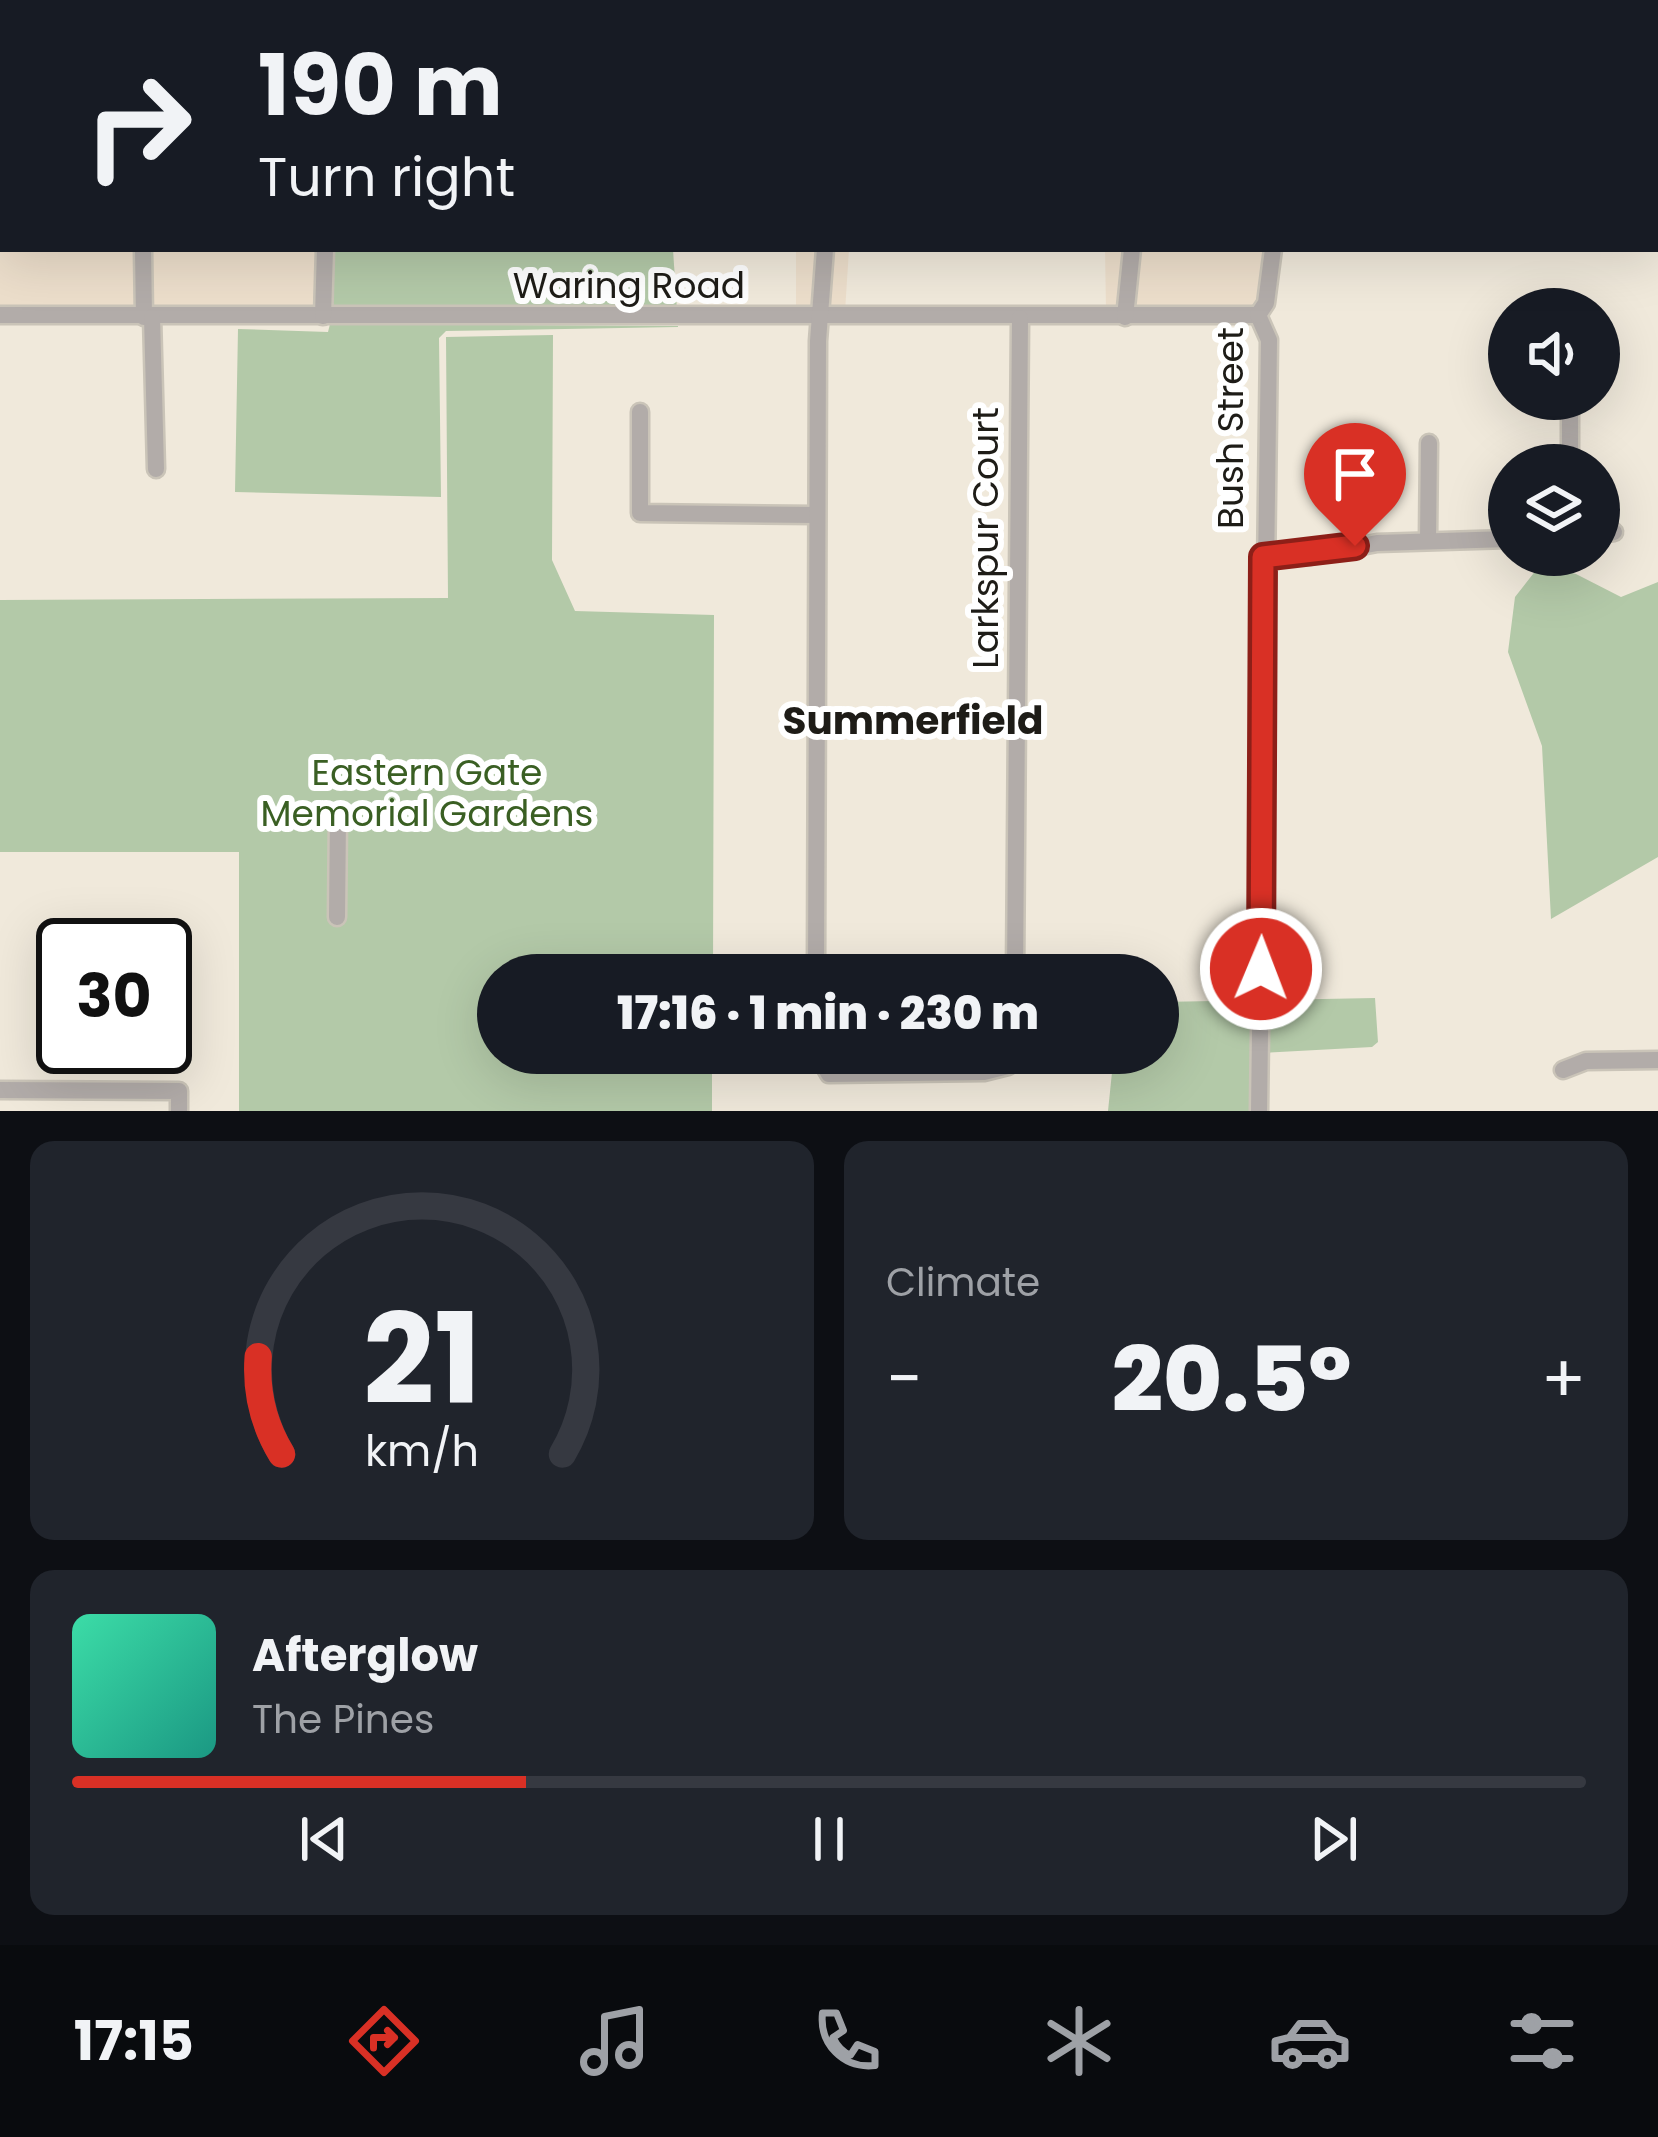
<!DOCTYPE html>
<html lang="en">
<head>
<meta charset="utf-8">
<style>
  :root { --surface:#171b24; --page:#20242c; --text:#f1f3f6; --muted:#9ea1a6; --line:#363941; --accent:#d93025 }
  body { margin:0; font-family:Poppins,sans-serif; background:var(--page); color:var(--text); height:100vh; display:flex; flex-direction:column; font-size:45px; white-space:nowrap }
  * { box-sizing:border-box; margin:0 }
  p { font-size:39px; color:var(--muted) }
  .icon { flex:none; width:66px; height:66px; fill:none; stroke:currentColor; stroke-width:2; stroke-linecap:round; stroke-linejoin:round }
  .map { position:relative; height:1111px; overflow:hidden }
  .sheet { display:flex; flex-direction:column; gap:30px; padding:30px; background:#0d0f14; flex:1 }
  .sheet>* { flex:none }
  .top-card { position:absolute; left:0px; top:0px; width:1659px; height:252px; box-shadow:0 12px 48px #0002; background:#171b24; color:var(--text); overflow:hidden }
  .buttons { position:absolute; left:1488px; top:288px; display:grid; gap:24px }
  .buttons a { display:grid; place-items:center; width:132px; height:132px; border-radius:50%; background:var(--surface); box-shadow:0 12px 48px #0002; font-size:60px }
  .speed { position:absolute; left:36px; top:918px; display:flex; gap:24px; font-size:60px; font-weight:700; text-align:center }
  .speed>* { display:grid; place-content:center; width:156px; height:156px; border-radius:50%; background:var(--surface); box-shadow:0 12px 48px #0002; line-height:1 }
  .speed .limit { border:6px solid #111; border-radius:18px; background:#fff; color:#111 }
  .pin { position:absolute; display:grid; place-items:center; width:102px; height:102px; color:#fff; margin:-123px -51px; border-radius:50% 50% 50% 0; rotate:-45deg; box-shadow:0 0 12px #0007 }
  .pin .icon { rotate:45deg }
  .me { position:absolute; width:132px; margin:-66px; rotate:1deg; stroke-linejoin:round; filter:drop-shadow(0 0 9px #0008) }
  .turn { display:flex; align-items:center; gap:42px; height:252px; padding:0 60px; font-size:54px }
  .turn .icon { width:156px; height:156px; stroke-width:2.5 }
  .turn b { display:block; font-size:84px; line-height:102px }
  .big { font-size:90px; font-weight:800; line-height:1.1 }
  .sheet .widget { flex:1; display:flex; flex-direction:column; justify-content:center; gap:18px; min-width:0; padding:0 42px; border-radius:24px; background:var(--page) }
  .sheet .dial { align-items:center; gap:0 }
  .dial svg { height:312px; overflow:visible; fill:none; stroke:var(--line); stroke-width:7; stroke-linecap:round; text-anchor:middle }
  .dial text { fill:var(--text); stroke:none }
  .song { display:flex; align-items:center; gap:36px }
  .cover { width:144px; height:144px; border-radius:18px; background:linear-gradient(135deg,hsl(160 70% 55%),hsl(170 70% 35%)) }
  .played { height:12px; border-radius:6px; background:linear-gradient(90deg,var(--accent) 30%,var(--line) 30%) }
  .keys { display:flex; justify-content:space-around; direction:ltr }
  .heat { display:flex; justify-content:space-between; align-items:center; font-size:66px; direction:ltr }
  .sheet .tiles { flex:1; display:grid; gap:30px; grid-template-columns:1fr 1fr }
  .widget:last-child { grid-column:span 2 }
  .trip { position:absolute; left:477px; top:954px; width:702px; height:120px; border-radius:60px; background:var(--surface); box-shadow:0 12px 48px #0002; font-weight:800; line-height:120px; text-align:center }
  .tab-bar { display:flex; height:192px; justify-content:space-around; align-items:center; background:#090b0e; color:var(--muted) }
  .tab-bar .icon { width:84px; height:84px }
  .tab-bar .active { color:var(--accent) }
  .tab-bar b { font-size:54px; color:var(--text) }
  .map>svg:first-child { display:block }
  .commercial { fill:#ecdecb }
  .green { fill:#b3c9a8 }
  .lines { fill:none; stroke-linecap:round; stroke-linejoin:round }
  .minor-casing { stroke:#cac4b8; stroke-width:21 }
  .minor { stroke:#b2aca9; stroke-width:16 }
  .route-casing { stroke:#8d1f18; stroke-width:30 }
  .route { stroke:#d93025; stroke-width:21 }
  .labels { text-anchor:middle; dominant-baseline:central; stroke-width:12; stroke-linejoin:round; paint-order:stroke }
  .street-label { font-size:36px; fill:#1e1c17; stroke:#fff }
  .park-label { font-size:36px; fill:#3a5f23; stroke:#fff }
  .neighbourhood-label { font-size:39px; font-weight:bold; fill:#1e1c17; stroke:#fff }
</style>
</head>
<body>
<div class="map">
<svg width="1658" height="1111" viewBox="0 0 1658 1111">
  <rect width="100%" height="100%" fill="#f0e9db"/>
  <g class="commercial">
    <polygon points="0,0 777,0 777,3"/>
    <polygon points="0,15 3,249 316,249 315,309 0,308"/>
    <polygon points="796,249 849,249 845,312 796,311"/>
    <polygon points="1105,249 1264,249 1258,302 1254,308 1106,310"/>
  </g>
  <g class="green">
    <polygon points="333,249 673,249 677,311 331,309"/>
    <polygon points="330,324 678,326 678,327 446,331 439,338 441,497 235,492 238,329 328,332"/>
    <polygon points="553,335 552,560 575,611 714,615 713,975 498,975 498,1053 712,1053 712,1111 239,1111 239,852 0,852 0,600 448,598 446,337"/>
    <polygon points="1540,565 1576,574 1621,597 1658,582 1658,857 1551,919 1542,746 1508,652 1515,597"/>
    <polygon points="1375,998 1378,1042 1372,1047 1261,1053 1259,1111 1108,1111 1114,1053 1158,1053 1158,1002"/>
  </g>
  <g class="lines">
    <defs>
      <g id="minor">
        <polyline points="326,0 327,3"/>
        <polyline points="1391,0 1391,3"/>
        <polyline points="552,3 556,0"/>
        <polyline points="0,8 3,8"/>
        <polyline points="0,153 3,153"/>
        <polyline points="1656,209 1658,209"/>
        <polyline points="143,249 144,317"/>
        <polyline points="0,315 1258,315"/>
        <polyline points="1258,315 1269,340 1259,1111"/>
        <polyline points="1258,315 1266,303 1273,249"/>
        <polyline points="323,316 325,249"/>
        <polyline points="152,317 156,469"/>
        <polyline points="1125,317 1132,249"/>
        <polyline points="640,412 640,513 816,515"/>
        <polyline points="1570,414 1570,465"/>
        <polyline points="1599,534 1614,532"/>
        <polyline points="1428,540 1429,443"/>
        <polyline points="1263,557 1310,556 1377,543 1509,539"/>
        <polyline points="337,917 338,817"/>
        <polyline points="816,975 818,341 825,249"/>
        <polyline points="1015,975 1020,318"/>
        <polyline points="817,1053 829,1074 984,1072 1008,1066 1013,1053"/>
        <polyline points="1563,1070 1586,1061 1658,1060"/>
        <polyline points="0,1090 179,1091 179,1111"/>
      </g>
    </defs>
    <use href="#minor" class="minor-casing"/>
    <use href="#minor" class="minor"/>
  </g>
  <g class="lines">
    <defs>
      <polyline id="route" points="1261,969 1263,557 1355,546"/>
    </defs>
    <use href="#route" class="route-casing"/>
    <use href="#route" class="route"/>
  </g>
  <g class="labels">
    <g class="street-label">
      <text x="629" y="285">Waring Road</text>
      <text transform="translate(1230 428) rotate(-90)">Bush Street</text>
      <text transform="translate(985 538) rotate(-90)">Larkspur Court</text>
    </g>
    <g class="park-label">
      <text x="427" y="772">Eastern Gate<tspan x="427" dy="41">Memorial Gardens</tspan></text>
    </g>
    <g class="neighbourhood-label">
      <text x="913" y="720">Summerfield</text>
    </g>
  </g>
</svg>
<div class="buttons">
<a><svg class="icon" aria-label="sound" viewBox="0 0 24 24"><path d="M4 9h4l5-4v14l-5-4H4zM17 9q2 3 0 6"/></svg></a>
<a><svg class="icon" aria-label="layers" viewBox="0 0 24 24"><path d="M12 4l9 5-9 5-9-5zM3 14l9 5 9-5"/></svg></a>
</div>
<div class="speed"><div class="limit">30</div></div>
<div class="pin" style="left:1355px;top:546px;background:#d93025"><svg class="icon" aria-label="arrive" viewBox="0 0 24 24"><path d="M6 21V4h12l-3 4 3 4H6"/></svg></div>
<svg class="me" style="left:1261px;top:969px" viewBox="-20 -20 40 40"><circle r="17" fill="#d93025" stroke="#fff" stroke-width="3"/><path d="M0-11L8 9 0 5-8 9z" fill="#fff"/></svg>
<div class="trip">17:16 · 1 min · 230 m</div>
<div class="top-card">
<div class="turn"><svg class="icon" aria-label="right" viewBox="0 0 24 24"><path d="M7 20v-9h11M14 6l5 5-5 5"/></svg><div><b>190 m</b>Turn right</div></div>
</div>
</div>
<section class="sheet">
<div class="tiles">
<div class="widget dial"><svg viewBox="0 0 100 80">
<path d="M14 69A42 42 0 1 1 86 69"/>
<path d="M14 69A42 42 0 0 1 8 44" stroke="#d93025"/>
<text x="50" y="56" font-size="32" font-weight="700">21</text>
<text x="50" y="72" font-size="11">km/h</text>
</svg></div>
<div class="widget"><p>Climate</p>
<div class="heat"><a>−</a><b class="big">20.5°</b><a>+</a></div>
</div>
<div class="widget">
<div class="song"><i class="cover"></i><div><b>Afterglow</b><p>The Pines</p></div></div>
<div class="played"></div>
<div class="keys"><svg class="icon" aria-label="previous" viewBox="0 0 24 24"><path d="M18 5L8 12l10 7zM5 5v14"/></svg><svg class="icon" aria-label="pause" viewBox="0 0 24 24"><path d="M8 5v14M16 5v14"/></svg><svg class="icon" aria-label="next" viewBox="0 0 24 24"><path d="M6 5l10 7-10 7zM19 5v14"/></svg></div>
</div>
</div>
</section>
<nav class="tab-bar">
<b>17:15</b>
<svg class="icon active" aria-label="directions" viewBox="0 0 24 24"><path d="M12 3l9 9-9 9-9-9zM9 14v-3h6M13 9l2 2-2 2"/></svg>
<svg class="icon" aria-label="music" viewBox="0 0 24 24"><path d="M9 18V5l10-2v13"/><circle cx="6" cy="18" r="3"/><circle cx="16" cy="16" r="3"/></svg>
<svg class="icon" aria-label="phone" viewBox="0 0 24 24"><path d="M5 4h4l2 5-3 2q2 4 5 5l2-3 5 2v4C11 20 4 13 5 4z"/></svg>
<svg class="icon" aria-label="climate" viewBox="0 0 24 24"><path d="M12 3v18M4 7l16 10M4 17L20 7"/></svg>
<svg class="icon" aria-label="car" viewBox="0 0 24 24"><path d="M5 17H2v-5l4-1 3-4h7l3 4 3 1v5h-3M9 17h6M6 11h13"/><circle cx="7" cy="17" r="2"/><circle cx="17" cy="17" r="2"/></svg>
<svg class="icon" aria-label="filters" viewBox="0 0 24 24"><path d="M4 7h16M4 17h16"/><circle cx="9" cy="7" r="2"/><circle cx="15" cy="17" r="2"/></svg>
</nav>
</body>
</html>
